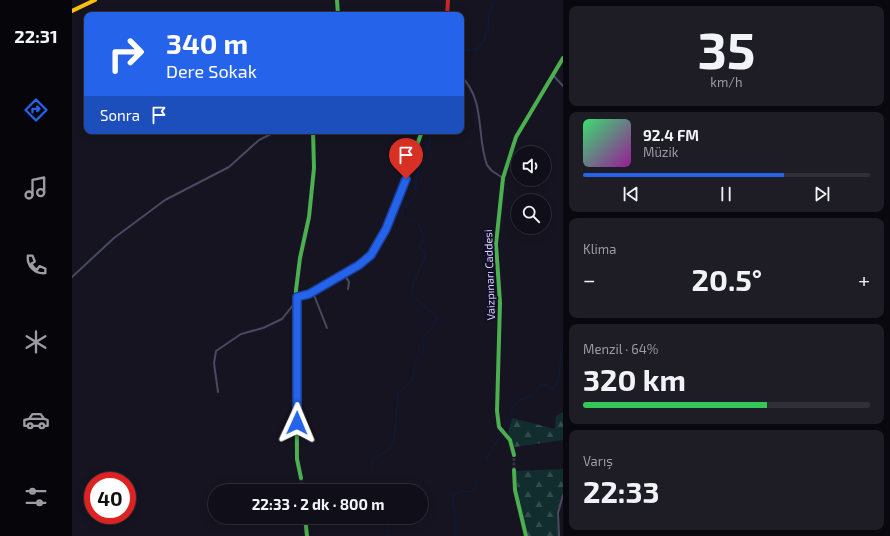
<!DOCTYPE html>
<html lang="tr">
<head>
<meta charset="utf-8">
<style>
  :root { --surface:#100f19; --page:#1e1d26; --text:#f1f3f6; --muted:#9c9ca2; --line:#302f38; --accent:#2563eb }
  body { margin:0; font-family:"Exo 2",sans-serif; background:var(--page); color:var(--text); height:100vh; display:flex; flex-direction:column; font-size:15px; white-space:nowrap }
  * { box-sizing:border-box; margin:0 }
  p { font-size:13px; color:var(--muted) }
  .icon { flex:none; width:22px; height:22px; fill:none; stroke:currentColor; stroke-width:2; stroke-linecap:round; stroke-linejoin:round }
  .map { position:relative; flex:1; overflow:hidden }
  .drawer { display:flex; flex-direction:column; gap:6px; padding:6px; background:#09080e; width:327px }
  .drawer>* { flex:none }
  .guide { position:absolute; left:12px; top:12px; width:380px; height:122px; border-radius:8px; box-shadow:0 2px 10px #0003,0 0 0 1px var(--line); background:#2563eb; color:#fff; overflow:hidden }
  .fabs { position:absolute; left:439px; top:146px; display:grid; gap:8px }
  .fabs a { display:grid; place-items:center; width:40px; height:40px; border-radius:50%; background:var(--surface); box-shadow:0 2px 10px #0003,0 0 0 1px var(--line); font-size:20px }
  .speed { position:absolute; left:12px; top:472px; display:flex; gap:8px; font-size:20px; font-weight:700; text-align:center }
  .speed>* { display:grid; place-content:center; width:52px; height:52px; border-radius:50%; background:var(--surface); box-shadow:0 2px 10px #0003,0 0 0 1px var(--line); line-height:1 }
  .speed .limit { border:6px solid #d22; background:#fff; color:#111 }
  .pin { position:absolute; display:grid; place-items:center; width:34px; height:34px; color:#fff; margin:-41px -17px; border-radius:50% 50% 50% 0; rotate:-45deg; box-shadow:0 0 4px #0007 }
  .pin .icon { rotate:45deg }
  .me { position:absolute; width:44px; margin:-22px; rotate:1deg; stroke-linejoin:round; filter:drop-shadow(0 0 3px #0008) }
  .turn { display:flex; align-items:center; gap:14px; height:84px; padding:0 16px; font-size:18px }
  .turn .icon { width:52px; height:52px; stroke-width:2.5 }
  .turn b { display:block; font-size:28px; line-height:34px }
  .then { display:flex; align-items:center; height:38px; padding:0 16px; background:#0003; gap:8px; font-size:15px }
  .big { font-size:30px; font-weight:700; line-height:1.1 }
  .drawer .tile { flex:1; display:flex; flex-direction:column; justify-content:center; gap:6px; min-width:0; padding:0 14px; border-radius:8px; background:var(--page) }
  .drawer .dial { align-items:center; gap:0 }
  .dial b { font-size:52px; line-height:1 }
  .song { display:flex; align-items:center; gap:12px }
  .cover { width:48px; height:48px; border-radius:6px; background:linear-gradient(135deg,hsl(140 70% 55%),hsl(300 70% 35%)) }
  .played { height:4px; border-radius:2px; background:linear-gradient(90deg,var(--accent) 70%,var(--line) 70%) }
  .keys { display:flex; justify-content:space-around; direction:ltr }
  .heat { display:flex; justify-content:space-between; align-items:center; font-size:22px; direction:ltr }
  .charge { height:6px; border-radius:3px; background:linear-gradient(90deg,#34c759 64%,var(--line) 0) }
  .trip { position:absolute; left:136px; top:484px; width:220px; height:40px; border-radius:20px; background:var(--surface); box-shadow:0 2px 10px #0003,0 0 0 1px var(--line); font-weight:700; line-height:40px; text-align:center }
  main { display:flex; flex:1; min-height:0 }
  .tabs { display:flex; flex-direction:column; width:72px; justify-content:space-around; align-items:center; background:#06060a; color:var(--muted) }
  .tabs .icon { width:28px; height:28px }
  .tabs .current { color:var(--accent) }
  .tabs b { font-size:18px; color:var(--text) }
  .map>svg:first-child { display:block }
  .forest { fill:url(#forest-firs) }
  .lines { fill:none; stroke-linecap:round; stroke-linejoin:round }
  .stream { stroke:#091d43; stroke-width:1 }
  .secondary-tunnel { stroke:#333142; stroke-width:3; stroke-dasharray:3 1.5; stroke-linecap:butt }
  .street { stroke:#4a4862; stroke-width:2 }
  .fast { stroke:#4caf50; stroke-width:4 }
  .slow { stroke:#ffc107; stroke-width:4 }
  .jam { stroke:#c62828; stroke-width:4 }
  .route-casing { stroke:#184099; stroke-width:10 }
  .route { stroke:#2563eb; stroke-width:7 }
  .labels { text-anchor:middle; dominant-baseline:central; stroke-width:4; stroke-linejoin:round; paint-order:stroke }
  .street-label { font-size:11px; fill:#dad4ff; stroke:#130e27 }
</style>
</head>
<body>
<main>
<nav class="tabs">
<b>22:31</b>
<svg class="icon current" aria-label="directions" viewBox="0 0 24 24"><path d="M12 3l9 9-9 9-9-9zM9 14v-3h6M13 9l2 2-2 2"/></svg>
<svg class="icon" aria-label="music" viewBox="0 0 24 24"><path d="M9 18V5l10-2v13"/><circle cx="6" cy="18" r="3"/><circle cx="16" cy="16" r="3"/></svg>
<svg class="icon" aria-label="phone" viewBox="0 0 24 24"><path d="M5 4h4l2 5-3 2q2 4 5 5l2-3 5 2v4C11 20 4 13 5 4z"/></svg>
<svg class="icon" aria-label="climate" viewBox="0 0 24 24"><path d="M12 3v18M4 7l16 10M4 17L20 7"/></svg>
<svg class="icon" aria-label="car" viewBox="0 0 24 24"><path d="M5 17H2v-5l4-1 3-4h7l3 4 3 1v5h-3M9 17h6M6 11h13"/><circle cx="7" cy="17" r="2"/><circle cx="17" cy="17" r="2"/></svg>
<svg class="icon" aria-label="filters" viewBox="0 0 24 24"><path d="M4 7h16M4 17h16"/><circle cx="9" cy="7" r="2"/><circle cx="15" cy="17" r="2"/></svg>
</nav>
<div class="map">
<svg width="491" height="536" viewBox="0 0 491 536">
  <defs>
    <pattern id="forest-firs" width="22" height="20" patternUnits="userSpaceOnUse"><rect width="22" height="20" fill="#122d2e"/><path d="M5 1l3.5 6h-7zM16 11l3.5 6h-7z" fill="#344b4d"/></pattern>
  </defs>
  <rect width="100%" height="100%" fill="#161421"/>
  <g class="forest">
    <polygon points="491,412 491,440 443,447 436,433 440,418 483,429 484,416"/>
    <polygon points="491,469 491,496 486,508 486,536 456,536 454,527 448,513 444,471"/>
  </g>
  <g class="lines">
    <g class="stream">
      <polyline points="389,59 393,51 405,49 411,42 416,30 417,13 423,0"/>
      <path d="M431,430L443,405L448,400L459,396L468,385L472,384L481,389C490,380 486,361 491,348"/>
      <polyline points="414,459 430,433"/>
      <path d="M300,470V460L316,450L322,441L326,393L341,379C341,375 341,371 342,366C347,354 356,355 350,340C354,331 361,330 365,318L340,295L339,290L354,255L347,246L352,240C348,226 348,218 332,218L330,214L334,205L344,194V180L347,170L348,156L357,146L359,131"/>
      <polyline points="294,490 295,491"/>
      <polyline points="316,536 317,524 320,517"/>
      <polyline points="383,536 383,512 380,501 381,496 388,492 401,491 405,483 402,478"/>
    </g>
    <g class="secondary-tunnel">
      <polyline points="442,470 442,455"/>
      <polyline points="229,478 230,489"/>
    </g>
    <g class="street">
      <polyline points="481,75 491,86"/>
      <path d="M389,76C414,101 404,135 415,165L420,171L431,178"/>
      <polyline points="273,275 277,282 276,289"/>
      <polyline points="0,277 42,238 93,200 157,167 187,140 205,131"/>
      <polyline points="242,295 255,328"/>
      <polyline points="146,392 142,363 144,351 169,334 191,328 210,319 225,300 242,295 273,275"/>
      <polyline points="487,536 486,513 491,495"/>
    </g>
    <g class="fast">
      <polyline points="265,0 266,15"/>
      <polyline points="225,297 265,278 301,253 318,222 350,131"/>
      <polyline points="442,455 438,440 427,427 425,411 428,303 424,244 431,178 444,137 491,58"/>
      <polyline points="442,470 443,490 454,536"/>
      <polyline points="229,478 225,459 224,290 228,258 237,217 242,168 241,131"/>
      <polyline points="230,489 230,491"/>
      <polyline points="233,517 235,536"/>
    </g>
    <polyline class="slow" points="0,11 23,0"/>
    <polyline class="jam" points="375,15 376,0"/>
  </g>
  <g class="lines">
    <defs>
      <polyline id="route" points="225,423 225,297 237,294 287,265 299,255 314,229 334,179"/>
    </defs>
    <use href="#route" class="route-casing"/>
    <use href="#route" class="route"/>
  </g>
  <g class="labels">
    <g class="street-label">
      <text transform="translate(417 275) rotate(-92)">Vaizpınarı Caddesi</text>
    </g>
  </g>
</svg>
<div class="fabs">
<a><svg class="icon" aria-label="sound" viewBox="0 0 24 24"><path d="M4 9h4l5-4v14l-5-4H4zM17 9q2 3 0 6"/></svg></a>
<a><svg class="icon" aria-label="search" viewBox="0 0 24 24"><circle cx="10" cy="10" r="6"/><path d="M15 15l6 6"/></svg></a>
</div>
<div class="speed"><div class="limit">40</div></div>
<div class="pin" style="left:334px;top:179px;background:#d93025"><svg class="icon" aria-label="arrive" viewBox="0 0 24 24"><path d="M6 21V4h12l-3 4 3 4H6"/></svg></div>
<svg class="me" style="left:225px;top:423px" viewBox="-20 -20 40 40"><path d="M0-17L14 15 0 8-14 15z" fill="#2563eb" stroke="#fff" stroke-width="4"/></svg>
<div class="trip">22:33 · 2 dk · 800 m</div>
<div class="guide">
<div class="turn"><svg class="icon" aria-label="right" viewBox="0 0 24 24"><path d="M7 20v-9h11M14 6l5 5-5 5"/></svg><div><b>340 m</b>Dere Sokak</div></div>
<div class="then">Sonra<svg class="icon" aria-label="arrive" viewBox="0 0 24 24"><path d="M6 21V4h12l-3 4 3 4H6"/></svg></div>
</div>
</div>
<section class="drawer">
<div class="tile dial"><b>35</b><p>km/h</p></div>
<div class="tile">
<div class="song"><i class="cover"></i><div><b>92.4 FM</b><p>Müzik</p></div></div>
<div class="played"></div>
<div class="keys"><svg class="icon" aria-label="previous" viewBox="0 0 24 24"><path d="M18 5L8 12l10 7zM5 5v14"/></svg><svg class="icon" aria-label="pause" viewBox="0 0 24 24"><path d="M8 5v14M16 5v14"/></svg><svg class="icon" aria-label="next" viewBox="0 0 24 24"><path d="M6 5l10 7-10 7zM19 5v14"/></svg></div>
</div>
<div class="tile"><p>Klima</p>
<div class="heat"><a>−</a><b class="big">20.5°</b><a>+</a></div>
</div>
<div class="tile"><p>Menzil · 64%</p><b class="big">320 km</b><div class="charge"></div></div>
<div class="tile"><p>Varış</p><b class="big">22:33</b></div>
</section>
</main>
</body>
</html>
